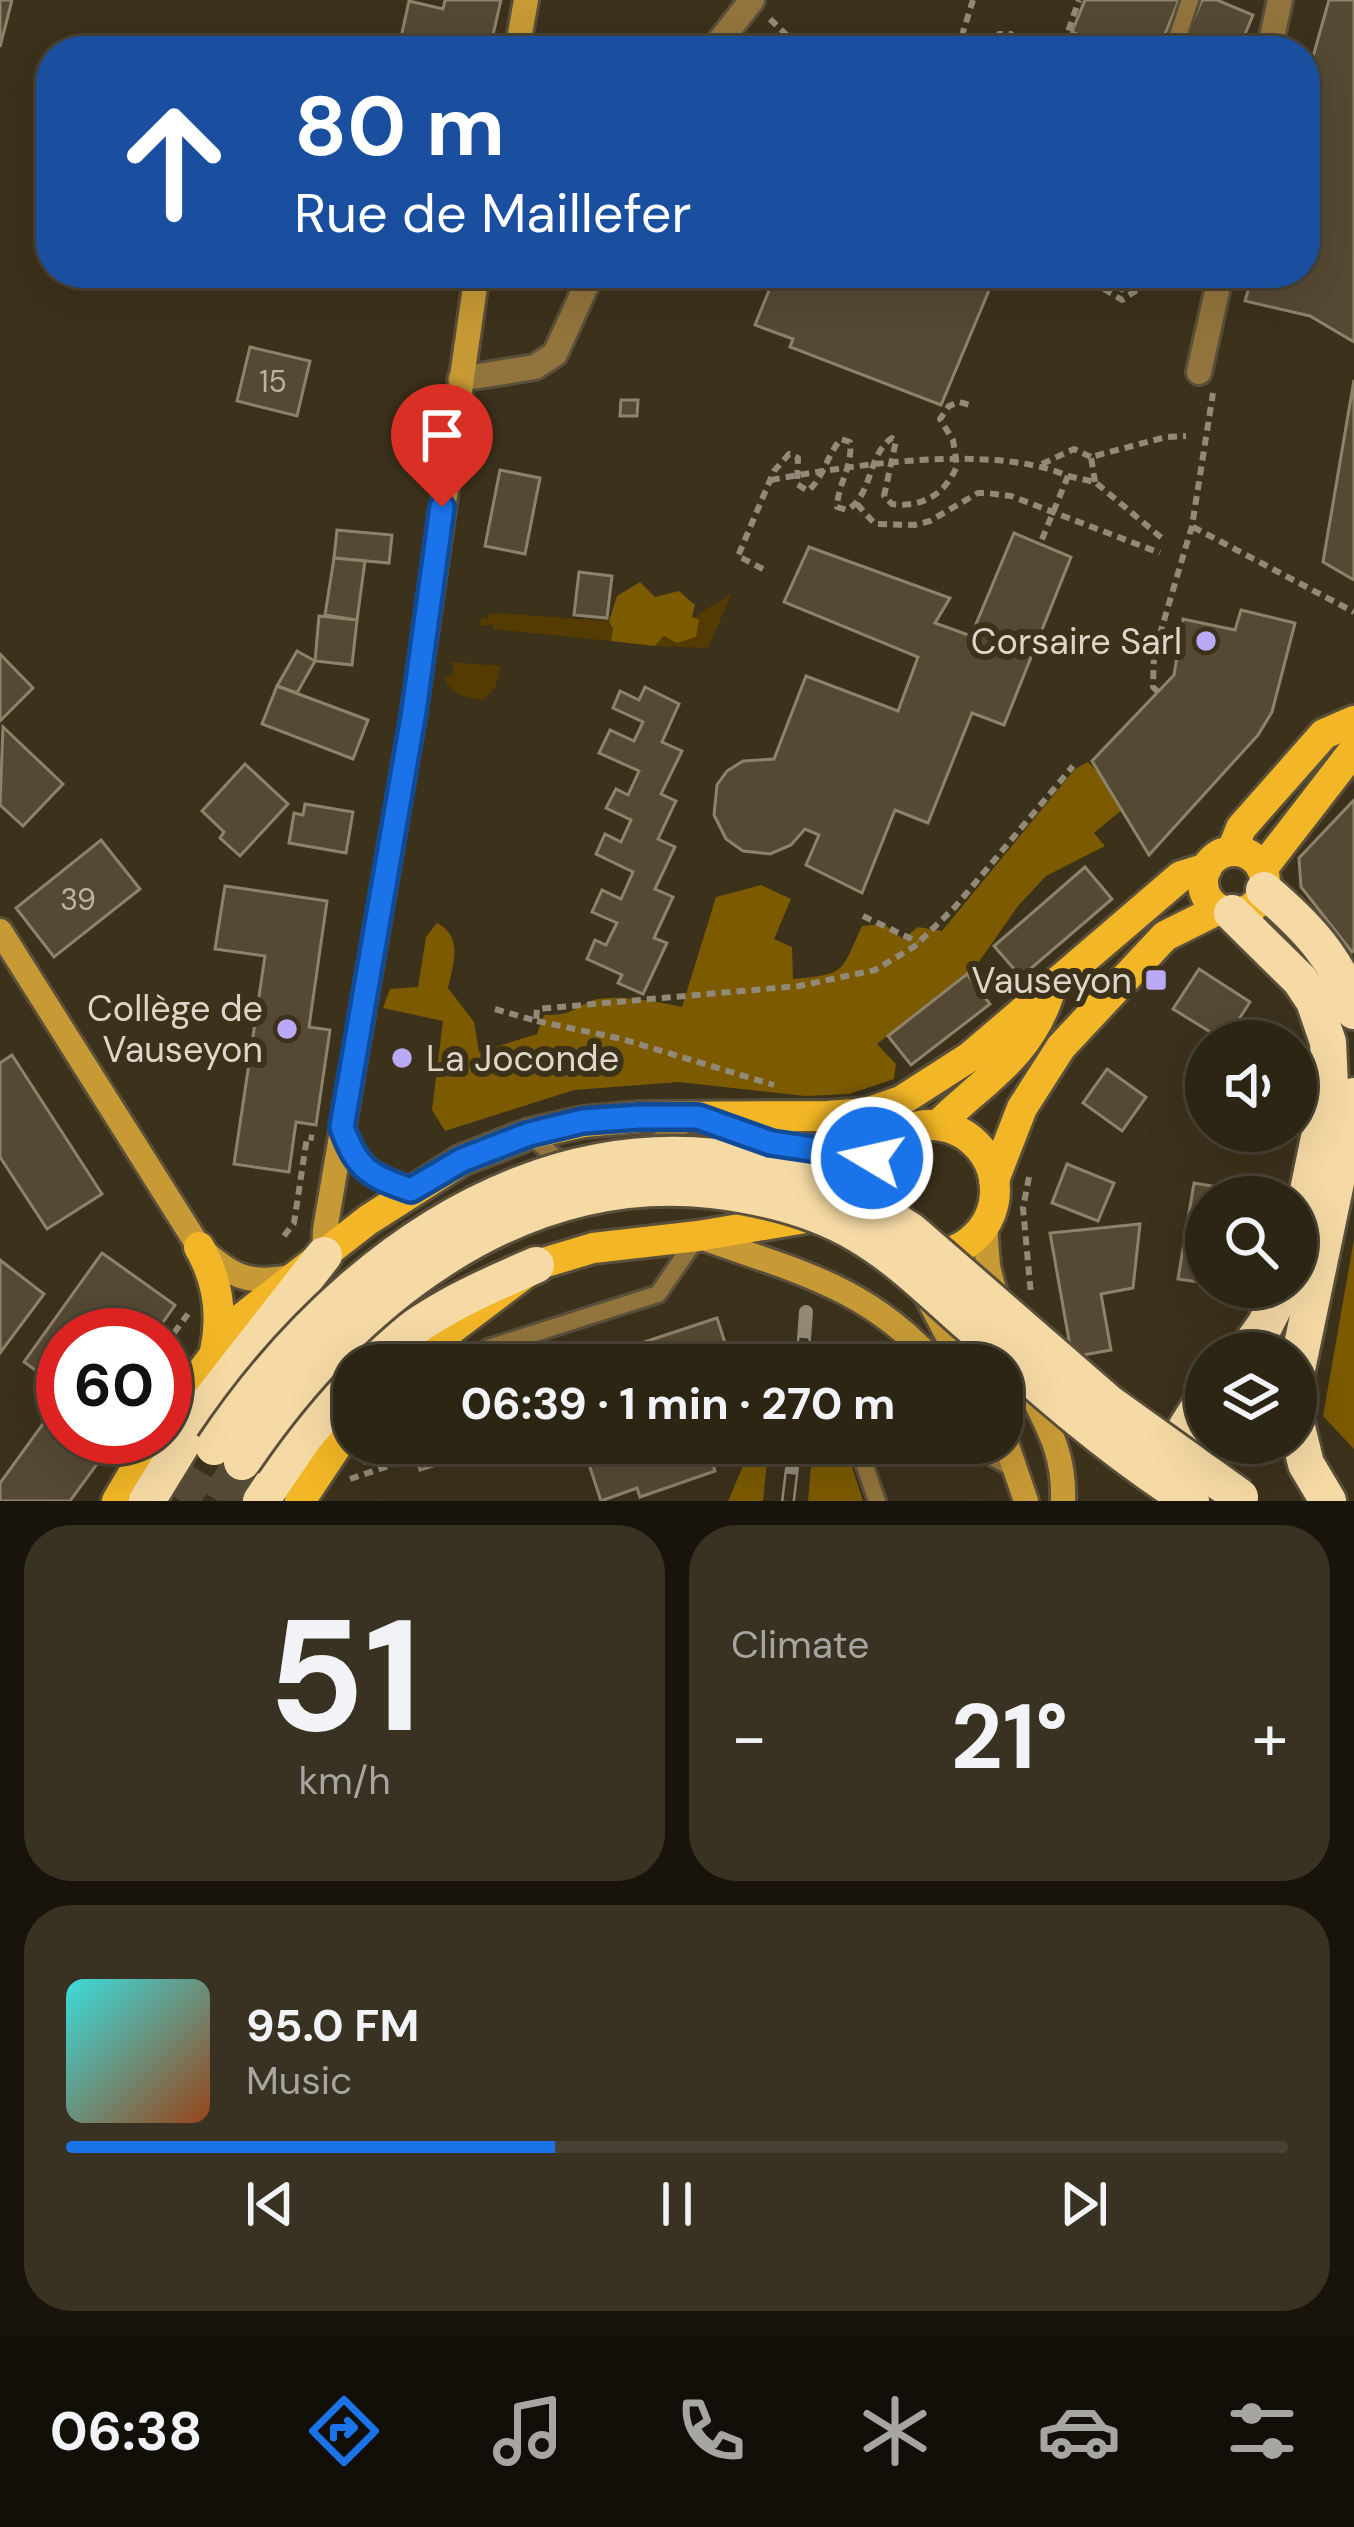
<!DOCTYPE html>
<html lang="en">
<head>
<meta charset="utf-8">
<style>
  :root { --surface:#2d2514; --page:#393122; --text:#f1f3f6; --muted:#a7a5a0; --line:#484234; --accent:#1a73e8 }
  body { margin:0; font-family:"DM Sans",sans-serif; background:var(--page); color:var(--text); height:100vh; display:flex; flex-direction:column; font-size:45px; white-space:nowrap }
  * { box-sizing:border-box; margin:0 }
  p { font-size:39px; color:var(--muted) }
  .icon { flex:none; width:66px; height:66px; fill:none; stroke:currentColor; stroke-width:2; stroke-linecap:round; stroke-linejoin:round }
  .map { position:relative; height:1501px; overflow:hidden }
  .sheet { display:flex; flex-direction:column; gap:24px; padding:24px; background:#19140b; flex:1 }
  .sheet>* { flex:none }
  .guide { position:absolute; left:36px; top:36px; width:1284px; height:252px; border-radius:48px; box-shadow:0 12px 48px #0002,0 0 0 3px var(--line); background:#1a4fa0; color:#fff; overflow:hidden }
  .tools { position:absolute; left:1185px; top:1020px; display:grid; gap:24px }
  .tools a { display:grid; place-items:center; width:132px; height:132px; border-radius:50%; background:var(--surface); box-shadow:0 12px 48px #0002,0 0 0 3px var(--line); font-size:60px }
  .speed { position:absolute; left:36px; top:1308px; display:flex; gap:24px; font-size:60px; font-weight:700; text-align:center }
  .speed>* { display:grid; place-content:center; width:156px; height:156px; border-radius:50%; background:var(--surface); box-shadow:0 12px 48px #0002,0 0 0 3px var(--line); line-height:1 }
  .speed .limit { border:18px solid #d22; background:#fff; color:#111 }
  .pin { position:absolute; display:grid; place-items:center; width:102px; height:102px; color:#fff; margin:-123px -51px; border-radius:50% 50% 50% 0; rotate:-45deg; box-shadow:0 0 12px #0007 }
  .pin .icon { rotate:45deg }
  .me { position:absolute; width:132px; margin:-66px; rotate:279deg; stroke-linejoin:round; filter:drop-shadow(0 0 9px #0008) }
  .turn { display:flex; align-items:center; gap:42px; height:252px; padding:0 60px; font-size:54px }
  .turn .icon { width:156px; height:156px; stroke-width:2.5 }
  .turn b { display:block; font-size:84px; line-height:102px }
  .big { font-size:90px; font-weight:700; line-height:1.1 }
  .sheet .tile { flex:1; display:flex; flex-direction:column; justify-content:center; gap:18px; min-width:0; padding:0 42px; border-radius:48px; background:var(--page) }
  .sheet .dial { align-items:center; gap:0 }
  .dial b { font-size:156px; line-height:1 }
  .song { display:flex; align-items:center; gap:36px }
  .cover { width:144px; height:144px; border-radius:18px; background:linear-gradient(135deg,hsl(180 70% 55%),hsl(20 70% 35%)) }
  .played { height:12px; border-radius:6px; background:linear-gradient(90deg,var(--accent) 40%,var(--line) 40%) }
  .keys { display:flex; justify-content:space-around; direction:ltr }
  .heat { display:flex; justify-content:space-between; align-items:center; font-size:66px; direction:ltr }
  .sheet .tiles { flex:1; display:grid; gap:24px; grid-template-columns:1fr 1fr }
  .tile:last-child { grid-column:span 2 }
  .trip { position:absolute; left:333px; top:1344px; width:690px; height:120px; border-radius:48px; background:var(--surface); box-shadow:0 12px 48px #0002,0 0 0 3px var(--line); font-weight:700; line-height:120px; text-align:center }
  .menu { display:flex; height:192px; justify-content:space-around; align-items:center; background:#120f08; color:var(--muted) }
  .menu .icon { width:84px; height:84px }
  .menu .selected { color:var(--accent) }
  .menu b { font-size:54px; color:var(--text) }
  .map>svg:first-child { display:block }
  .green { fill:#533b01 }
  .forest { fill:#7b5a00 }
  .building { fill:#554933; stroke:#8f826a; stroke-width:3 }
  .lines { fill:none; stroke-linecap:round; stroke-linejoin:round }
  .highway-tunnel { stroke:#544a35; stroke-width:36; stroke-dasharray:36 18; stroke-linecap:butt }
  .lane-casing { stroke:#594f3a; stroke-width:22 }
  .street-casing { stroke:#594f3a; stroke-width:30 }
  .secondary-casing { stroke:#594f3a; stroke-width:30 }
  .primary-casing { stroke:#594f3a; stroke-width:36 }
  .highway-casing { stroke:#594f3a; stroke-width:42 }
  .path { stroke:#928978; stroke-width:6; stroke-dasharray:9 6; stroke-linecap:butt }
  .lane { stroke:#92753c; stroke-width:16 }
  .street { stroke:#92753c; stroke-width:24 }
  .secondary { stroke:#c89a36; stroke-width:24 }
  .primary { stroke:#f2b626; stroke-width:30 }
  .highway { stroke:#f5daa5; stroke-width:36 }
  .rail-casing { stroke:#928978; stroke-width:14 }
  .rail { stroke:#3c311b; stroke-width:9; stroke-dasharray:27; stroke-linecap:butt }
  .highway-bridge-casing { stroke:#594f3a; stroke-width:42; stroke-linecap:butt }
  .highway-bridge { stroke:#f5daa5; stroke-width:36 }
  .route-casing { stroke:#114b97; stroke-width:30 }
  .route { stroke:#1a73e8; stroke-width:21 }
  .poi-dot { fill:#baaaf6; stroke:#3c311b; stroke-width:4.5 }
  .labels { text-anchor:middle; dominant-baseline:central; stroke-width:12; stroke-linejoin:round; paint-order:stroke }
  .number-label { font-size:30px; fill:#bbb3a4 }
  .poi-label { font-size:36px; fill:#ddd6c9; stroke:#3c311b; text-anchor:end }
</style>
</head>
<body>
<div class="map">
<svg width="1354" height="1501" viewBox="0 0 1354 1501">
  <rect width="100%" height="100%" fill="#3c311b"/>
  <g class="green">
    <polygon points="732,593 708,648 655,646 664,636"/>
    <polygon points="494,613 609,621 613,629 611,641 493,629 493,624 478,627 482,616 487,620 489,614"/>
    <path d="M451,662L501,666L495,688L483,700C466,699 449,693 444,676H452L454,669Z"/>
  </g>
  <g class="forest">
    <polygon points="640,582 655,597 679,591 695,605 692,617 699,620 696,637 677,643 664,636 655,646 611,641 613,629 609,621 617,596"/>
    <path d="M1088,762L1129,804L1094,833L1105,846L1046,876L1018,906L974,969L877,1044L896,1064L894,1079L849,1094L805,1096L679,1082L574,1090L445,1131L432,1110L443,1021L383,1008L390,989L418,987L426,937L437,923C464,937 453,964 448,988L474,1022L479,1052L537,1034L544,1015C573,1015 568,1011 591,1001C612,993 660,1002 682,1007L716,897L761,885L791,899L774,939L792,947L793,979C846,974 840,974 862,926L884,924L903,939L918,927L942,931L1075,769Z"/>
    <polygon points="1354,1239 1354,1449 1323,1416"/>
    <polygon points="759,1443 769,1443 763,1501 728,1501 751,1447"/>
    <polygon points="813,1443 827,1443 847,1451 863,1501 808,1501"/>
  </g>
  <g class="building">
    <polygon points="0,0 12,0 0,47"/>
    <polygon points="445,0 501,0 490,48 465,42 463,51 398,51 409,1 443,9"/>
    <polygon points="1085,0 1179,0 1158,51 1117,51 1072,32"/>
    <polygon points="1202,0 1217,0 1253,15 1238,51 1180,51"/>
    <polygon points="1329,0 1354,0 1354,342 1310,316 1245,301 1253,273 1305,273 1305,85"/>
    <polygon points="776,273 850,273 871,281 874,273 973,273 971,278 990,288 941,405 790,347 793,339 755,325"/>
    <polygon points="1092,273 1133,273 1122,291"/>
    <polygon points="250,347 310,361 297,416 237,401"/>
    <polygon points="1354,380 1354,580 1323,562"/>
    <polygon points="621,400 638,400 637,416 620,416"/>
    <polygon points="500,470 540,478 525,554 485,546"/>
    <polygon points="337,530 392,535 389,563 334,558"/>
    <polygon points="1014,533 1071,557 1004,725 972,713 928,823 895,810 862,893 806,865 819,835 805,829 791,845 770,854 743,851 726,839 714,815 717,785 727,771 743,761 774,759 806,676 898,711 918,657 784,602 809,547 950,598 935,623 971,636"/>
    <polygon points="334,558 365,561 357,620 325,615"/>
    <polygon points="579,572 612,576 607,618 574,615"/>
    <polygon points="1241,610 1295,623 1272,712 1258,735 1149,855 1092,761 1174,675 1183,619 1235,630"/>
    <polygon points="319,616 357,620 352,665 315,661"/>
    <polygon points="297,651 315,661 297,693 277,686"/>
    <polygon points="0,654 33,688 0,721"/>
    <polygon points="277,686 368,720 353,759 262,724"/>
    <polygon points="645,687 679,704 662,742 682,751 661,794 676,801 658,839 675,847 655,889 673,897 654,938 667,943 643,994 618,983 622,975 587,959 595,940 606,945 617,923 592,912 602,890 621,899 633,872 596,854 605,834 621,842 631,820 606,808 616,789 628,795 639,771 599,753 610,730 634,741 643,722 613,708 620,691 639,700"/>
    <polygon points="3,727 63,784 23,826 0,805"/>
    <polygon points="245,764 288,804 240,856 220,838 224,832 202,811"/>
    <polygon points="1354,800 1354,950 1352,952 1301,887 1299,858"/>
    <polygon points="305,804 353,812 346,853 289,843 294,813 303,815"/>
    <polygon points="101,840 140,889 54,957 16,908"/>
    <polygon points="1085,867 1112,899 1021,977 994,946"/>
    <polygon points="225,886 327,901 309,1027 330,1030 316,1125 296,1122 289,1172 234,1164 265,956 215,949"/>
    <polygon points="1199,969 1250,1002 1225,1041 1173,1009"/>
    <polygon points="967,974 990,1004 911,1065 888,1036"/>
    <polygon points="12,1055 102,1194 47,1229 0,1157 0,1063"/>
    <polygon points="1107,1069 1146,1097 1122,1131 1083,1103"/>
    <polygon points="1228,1131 1277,1131 1269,1149"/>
    <polygon points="1067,1164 1114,1183 1098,1221 1052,1203"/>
    <polygon points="1194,1183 1259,1194 1259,1197 1206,1197 1206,1283 1178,1279"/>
    <polygon points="1140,1224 1133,1288 1101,1294 1111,1350 1072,1357 1050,1233"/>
    <polygon points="102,1253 175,1305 154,1335 63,1335 63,1390 24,1362"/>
    <polygon points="0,1260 44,1294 0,1353"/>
    <polygon points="717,1318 729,1355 740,1351 744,1365 570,1365 567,1356 595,1346 599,1357"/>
    <polygon points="61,1399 63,1437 116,1438 70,1501 0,1501 0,1483"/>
    <polygon points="411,1443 505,1443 420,1470"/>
    <polygon points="582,1443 734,1443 737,1452 712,1461 715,1471 640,1497 637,1488 601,1501"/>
  </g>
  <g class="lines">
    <g class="highway-tunnel">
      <polyline points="181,1501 214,1447"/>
      <polyline points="218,1501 242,1462"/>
    </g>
    <defs>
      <g id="lane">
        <polyline points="1173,51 1190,0"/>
        <polyline points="529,1134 556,1158 576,1161"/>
        <polyline points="642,1150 692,1121"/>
        <polyline points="488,1348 658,1294 698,1236"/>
        <polyline points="857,1443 877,1501"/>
        <polyline points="967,1443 1019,1472"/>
      </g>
      <g id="street">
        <polyline points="712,51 752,0"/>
        <polyline points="1269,51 1280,0"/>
        <polyline points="1199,372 1221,273"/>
        <polyline points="460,379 535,367 555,354 592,273"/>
      </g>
      <g id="secondary">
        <polyline points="517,51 526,0"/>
        <path d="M0,931L199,1247C231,1276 247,1285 290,1277"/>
        <path d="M342,1127C358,1169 369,1176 411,1190"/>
        <polyline points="985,1226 988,1266 998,1306"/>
        <path d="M700,1237C795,1271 868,1286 937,1365"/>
        <polyline points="324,1255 325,1230 414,711 477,273"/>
        <polyline points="924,1291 963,1365"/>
        <path d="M1024,1378C1045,1423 1065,1450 1063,1501"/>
        <polyline points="1002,1431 1026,1501"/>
      </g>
      <g id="primary">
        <polyline points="1232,851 1241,828 1324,734 1354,721"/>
        <circle cx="1234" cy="882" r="31"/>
        <polyline points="1262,869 1354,750"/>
        <polyline points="715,1123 771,1143 872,1158"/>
        <circle cx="930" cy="1190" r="65"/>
        <path d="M938,1125C983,1080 1028,1058 1049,994"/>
        <polyline points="994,1180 1022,1108 1061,1047 1165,936 1219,909"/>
        <path d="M199,1247C218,1280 223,1315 215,1351"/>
        <polyline points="404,1365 536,1265 593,1248 698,1236 817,1216"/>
        <polyline points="165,1421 242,1318 368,1220 462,1160 529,1134 583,1122 639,1117 828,1116 866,1113 901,1101 971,1056 1181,876 1207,868"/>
        <polyline points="117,1501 155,1437"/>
        <polyline points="300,1501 354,1420"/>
      </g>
      <g id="highway">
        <path d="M1264,890C1304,924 1339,959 1354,1011"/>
        <polyline points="1232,913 1300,980 1314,1001 1328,1042 1330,1085 1296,1248"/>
        <polyline points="1245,1353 1265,1325 1284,1287"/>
        <path d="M368,1365C416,1318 475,1291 536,1265"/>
        <polyline points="1296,1374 1354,1096"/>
        <polyline points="1296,1423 1306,1464 1328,1501"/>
        <polyline points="1176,1481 1186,1428 1206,1396"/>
        <polyline points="147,1501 202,1411 324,1255"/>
        <polyline points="261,1501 305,1436 354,1379"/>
      </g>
    </defs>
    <use href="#lane" class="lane-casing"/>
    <use href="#street" class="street-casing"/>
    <use href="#secondary" class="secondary-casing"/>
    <use href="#primary" class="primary-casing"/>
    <use href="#highway" class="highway-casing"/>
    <g class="path">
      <polyline points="770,19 803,51"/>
      <polyline points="961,39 996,40"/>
      <polyline points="1007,48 996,40 999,34 1011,34 1018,44"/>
      <polyline points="957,51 973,0"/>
      <polyline points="1004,51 1018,44 1064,43 1079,0"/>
      <polyline points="1078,273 1122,300 1162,273"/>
      <polyline points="1042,464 1074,449 1091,457"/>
      <polyline points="1068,476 1095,482 1163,539"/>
      <path d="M771,480C852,465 992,443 1068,476L1040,544"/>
      <polyline points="1095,482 1091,457 1166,437 1186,436"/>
      <polyline points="857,504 875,524 914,525 930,521 978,493 987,493 1011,496 1160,553"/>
      <polyline points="1193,527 1354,612"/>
      <path d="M763,569L738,556L774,471L789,454L798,458L797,484L808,491C824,477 827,455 841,439L850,442C853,467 838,483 837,507L847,510C873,495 867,455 892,438L896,441L884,496L892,504C923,508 945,494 957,466L953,440L940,419L949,406L959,402L973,406"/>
      <polyline points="1158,692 1153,687 1154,654 1192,526 1213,393"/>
      <polyline points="863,916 918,942"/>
      <polyline points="495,1009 536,1021 537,1009 799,986 875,970 915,946 955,907 1073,766"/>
      <polyline points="537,1021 622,1039 774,1085"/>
      <polyline points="1029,1177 1023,1208 1031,1295"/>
      <polyline points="284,1236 294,1223 307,1137 314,1138"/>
      <polyline points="165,1345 188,1314"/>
      <polyline points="350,1479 406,1460 402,1448 363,1462"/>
    </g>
    <use href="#lane" class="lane"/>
    <use href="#street" class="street"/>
    <use href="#secondary" class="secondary"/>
    <use href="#primary" class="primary"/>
    <use href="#highway" class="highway"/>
    <defs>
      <g id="rail">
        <polyline points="802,1365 806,1312"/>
        <polyline points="788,1501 795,1443"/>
      </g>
    </defs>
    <use href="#rail" class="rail-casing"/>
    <use href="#rail" class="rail"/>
    <defs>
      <g id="highway-bridge">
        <path d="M214,1447C372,1210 646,1054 911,1231L1110,1404L1240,1497"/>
        <path d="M242,1462C347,1307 512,1168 712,1190C763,1196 814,1208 859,1235C901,1260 934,1294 971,1326C1041,1388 1112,1451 1191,1501"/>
      </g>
    </defs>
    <use href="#highway-bridge" class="highway-bridge-casing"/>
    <use href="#highway-bridge" class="highway-bridge"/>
  </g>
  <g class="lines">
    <defs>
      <path id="route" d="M442,507L414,711L342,1127C357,1169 369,1176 411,1190L462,1160L529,1134L583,1121L639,1117H698L771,1143L872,1158"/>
    </defs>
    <use href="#route" class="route-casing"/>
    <use href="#route" class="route"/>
  </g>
  <g class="poi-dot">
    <circle cx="1206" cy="641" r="12"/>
    <rect x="1144" y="968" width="24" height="24" rx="6"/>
    <circle cx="287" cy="1029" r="12"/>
    <circle cx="402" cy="1058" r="12"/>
  </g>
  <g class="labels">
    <g class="number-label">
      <text x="273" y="381">15</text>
      <text x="78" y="899">39</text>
    </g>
    <g class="poi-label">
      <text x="1182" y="641">Corsaire Sarl</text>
      <text x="1132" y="980">Vauseyon</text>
      <text x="263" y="1008">Collège de<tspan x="263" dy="41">Vauseyon</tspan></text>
      <text x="426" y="1058" text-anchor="start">La Joconde</text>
    </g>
  </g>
</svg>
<div class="tools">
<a><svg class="icon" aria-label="sound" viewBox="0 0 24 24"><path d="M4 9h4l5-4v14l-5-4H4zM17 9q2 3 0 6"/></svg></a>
<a><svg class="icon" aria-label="search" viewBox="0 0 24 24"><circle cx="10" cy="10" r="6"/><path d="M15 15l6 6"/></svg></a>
<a><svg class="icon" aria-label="layers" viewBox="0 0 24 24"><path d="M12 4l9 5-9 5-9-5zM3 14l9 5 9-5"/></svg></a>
</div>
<div class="speed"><div class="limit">60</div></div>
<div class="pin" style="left:442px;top:507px;background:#d93025"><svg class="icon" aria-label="arrive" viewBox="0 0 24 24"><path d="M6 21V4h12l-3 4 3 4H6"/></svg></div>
<svg class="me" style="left:872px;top:1158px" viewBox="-20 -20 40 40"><circle r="17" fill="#1a73e8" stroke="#fff" stroke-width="3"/><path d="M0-11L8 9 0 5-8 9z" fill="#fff"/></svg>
<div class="trip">06:39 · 1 min · 270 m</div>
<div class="guide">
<div class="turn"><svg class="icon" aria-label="ahead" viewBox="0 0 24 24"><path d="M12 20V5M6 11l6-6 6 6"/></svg><div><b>80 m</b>Rue de Maillefer</div></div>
</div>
</div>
<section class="sheet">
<div class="tiles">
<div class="tile dial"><b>51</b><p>km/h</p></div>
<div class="tile"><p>Climate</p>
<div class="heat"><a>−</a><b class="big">21°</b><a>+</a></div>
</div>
<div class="tile">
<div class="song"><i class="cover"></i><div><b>95.0 FM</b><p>Music</p></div></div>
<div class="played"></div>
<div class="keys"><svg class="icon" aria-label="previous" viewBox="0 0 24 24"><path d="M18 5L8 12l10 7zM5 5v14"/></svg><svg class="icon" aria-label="pause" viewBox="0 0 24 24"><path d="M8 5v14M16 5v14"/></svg><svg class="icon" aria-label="next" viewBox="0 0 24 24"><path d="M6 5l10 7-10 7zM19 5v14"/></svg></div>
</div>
</div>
</section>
<nav class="menu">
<b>06:38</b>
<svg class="icon selected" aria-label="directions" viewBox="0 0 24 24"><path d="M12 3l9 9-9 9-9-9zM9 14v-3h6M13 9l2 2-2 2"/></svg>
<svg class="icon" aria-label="music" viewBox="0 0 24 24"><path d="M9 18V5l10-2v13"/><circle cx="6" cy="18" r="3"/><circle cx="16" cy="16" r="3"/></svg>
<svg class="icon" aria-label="phone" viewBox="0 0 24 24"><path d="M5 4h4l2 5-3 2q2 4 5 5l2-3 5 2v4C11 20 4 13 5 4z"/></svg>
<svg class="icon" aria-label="climate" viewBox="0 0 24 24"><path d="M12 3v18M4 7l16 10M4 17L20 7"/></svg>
<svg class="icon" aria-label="car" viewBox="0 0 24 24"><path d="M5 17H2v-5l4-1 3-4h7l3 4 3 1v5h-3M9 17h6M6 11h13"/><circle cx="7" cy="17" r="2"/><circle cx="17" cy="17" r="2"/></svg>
<svg class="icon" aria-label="filters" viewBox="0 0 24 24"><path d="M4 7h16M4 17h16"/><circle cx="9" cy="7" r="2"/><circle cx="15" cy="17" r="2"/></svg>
</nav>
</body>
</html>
